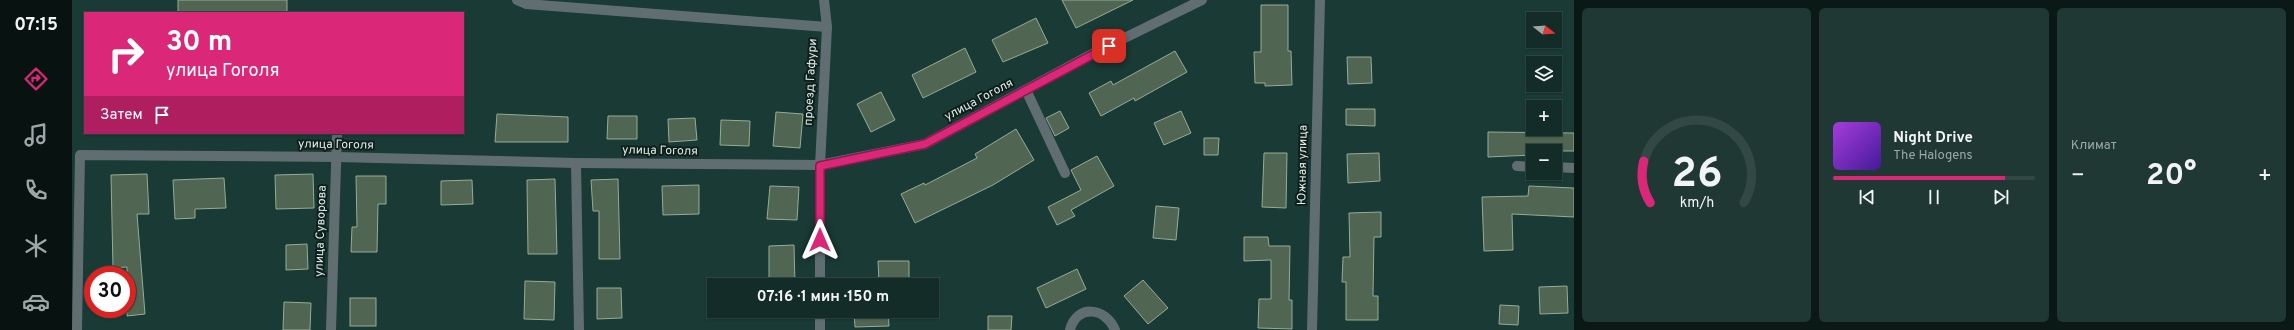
<!DOCTYPE html>
<html lang="ru">
<head>
<meta charset="utf-8">
<style>
  :root { --surface:#132c28; --page:#203834; --text:#f1f3f6; --muted:#9da7a8; --line:#324845; --accent:#db2777 }
  body { margin:0; font-family:Overpass,sans-serif; background:var(--page); color:var(--text); height:100vh; display:flex; flex-direction:column; font-size:15px; white-space:nowrap }
  * { box-sizing:border-box; margin:0 }
  p { font-size:13px; color:var(--muted) }
  .icon { flex:none; width:22px; height:22px; fill:none; stroke:currentColor; stroke-width:2; stroke-linecap:round; stroke-linejoin:round }
  .map { position:relative; flex:1; overflow:hidden }
  .drawer { display:flex; flex-direction:column; gap:8px; padding:8px; background:#0a1816; width:720px }
  .drawer>* { flex:none }
  .banner { position:absolute; left:12px; top:12px; width:380px; height:122px; border-radius:0px; box-shadow:0 1px 3px #0004,0 0 0 1px var(--line); background:#db2777; color:#fff; overflow:hidden }
  .needle { width:26px; rotate:107deg }
  .buttons { position:absolute; left:1454px; top:12px; display:grid; gap:8px }
  .buttons a { display:grid; place-items:center; width:36px; height:36px; border-radius:0px; background:var(--surface); box-shadow:0 1px 3px #0004,0 0 0 1px var(--line); font-size:20px }
  .speed { position:absolute; left:12px; top:266px; display:flex; gap:8px; font-size:20px; font-weight:700; text-align:center }
  .speed>* { display:grid; place-content:center; width:52px; height:52px; border-radius:50%; background:var(--surface); box-shadow:0 1px 3px #0004,0 0 0 1px var(--line); line-height:1 }
  .speed .limit { border:6px solid #d22; background:#fff; color:#111 }
  .pin { position:absolute; display:grid; place-items:center; width:34px; height:34px; color:#fff; margin:-17px; border-radius:8px; box-shadow:0 2px 6px #0006 }
  .me { position:absolute; width:44px; margin:-22px; rotate:0deg; stroke-linejoin:round; filter:drop-shadow(0 0 3px #0008) }
  .turn { display:flex; align-items:center; gap:14px; height:84px; padding:0 16px; font-size:18px }
  .turn .icon { width:52px; height:52px; stroke-width:2.5 }
  .turn b { display:block; font-size:28px; line-height:34px }
  .then { display:flex; align-items:center; height:38px; padding:0 16px; background:#0003; gap:8px; font-size:15px }
  .big { font-size:30px; font-weight:700; line-height:1.1 }
  .drawer .widget { flex:1; display:flex; flex-direction:column; justify-content:center; gap:6px; min-width:0; padding:0 14px; border-radius:6px; background:var(--page) }
  .drawer .dial { align-items:center; gap:0 }
  .dial svg { height:104px; overflow:visible; fill:none; stroke:var(--line); stroke-width:7; stroke-linecap:round; text-anchor:middle }
  .dial text { fill:var(--text); stroke:none }
  .song { display:flex; align-items:center; gap:12px }
  .cover { width:48px; height:48px; border-radius:6px; background:linear-gradient(135deg,hsl(280 70% 55%),hsl(260 70% 35%)) }
  .played { height:4px; border-radius:2px; background:linear-gradient(90deg,var(--accent) 85%,var(--line) 85%) }
  .keys { display:flex; justify-content:space-around; direction:ltr }
  .heat { display:flex; justify-content:space-between; align-items:center; font-size:22px; direction:ltr }
  .drawer .tiles { flex:1; display:grid; gap:8px; grid-template-columns:repeat(3,1fr) }
  .trip { position:absolute; left:635px; top:278px; width:232px; height:40px; border-radius:0px; background:var(--surface); box-shadow:0 1px 3px #0004,0 0 0 1px var(--line); font-weight:700; line-height:40px; text-align:center }
  main { display:flex; flex:1; min-height:0 }
  .tab-bar { display:flex; flex-direction:column; width:72px; justify-content:space-around; align-items:center; background:#081210; color:var(--muted) }
  .tab-bar .icon { width:28px; height:28px }
  .tab-bar .on { color:var(--accent) }
  .tab-bar b { font-size:18px; color:var(--text) }
  .map>svg:first-child { display:block }
  .building { fill:#516652; stroke:#95ac96 }
  .lines { fill:none; stroke-linecap:round; stroke-linejoin:round }
  .minor { stroke:#606e72; stroke-width:10 }
  .route-casing { stroke:#8e194d; stroke-width:10 }
  .route { stroke:#db2777; stroke-width:7 }
  .labels { text-anchor:middle; dominant-baseline:central; stroke-width:4; stroke-linejoin:round; paint-order:stroke }
  .street-label { font-size:12px; fill:#ddefeb; stroke:#101e1c }
</style>
</head>
<body>
<main>
<nav class="tab-bar">
<b>07:15</b>
<svg class="icon on" aria-label="directions" viewBox="0 0 24 24"><path d="M12 3l9 9-9 9-9-9zM9 14v-3h6M13 9l2 2-2 2"/></svg>
<svg class="icon" aria-label="music" viewBox="0 0 24 24"><path d="M9 18V5l10-2v13"/><circle cx="6" cy="18" r="3"/><circle cx="16" cy="16" r="3"/></svg>
<svg class="icon" aria-label="phone" viewBox="0 0 24 24"><path d="M5 4h4l2 5-3 2q2 4 5 5l2-3 5 2v4C11 20 4 13 5 4z"/></svg>
<svg class="icon" aria-label="climate" viewBox="0 0 24 24"><path d="M12 3v18M4 7l16 10M4 17L20 7"/></svg>
<svg class="icon" aria-label="car" viewBox="0 0 24 24"><path d="M5 17H2v-5l4-1 3-4h7l3 4 3 1v5h-3M9 17h6M6 11h13"/><circle cx="7" cy="17" r="2"/><circle cx="17" cy="17" r="2"/></svg>
</nav>
<div class="map">
<svg width="1502" height="330" viewBox="0 0 1502 330">
  <rect width="100%" height="100%" fill="#193a35"/>
  <g class="building">
    <rect x="106" y="0" width="109" height="13"/>
    <polygon points="990,0 1061,0 1004,28"/>
    <polygon points="1189,5 1216,5 1216,51 1219,51 1220,85 1193,86 1193,83 1183,83 1182,52 1189,52"/>
    <polygon points="964,18 976,43 931,62 920,40"/>
    <polygon points="893,48 904,72 851,98 840,75"/>
    <polygon points="1103,51 1115,72 1063,101 1062,98 1029,116 1017,93 1039,81 1041,85"/>
    <polygon points="1275,57 1299,57 1300,83 1276,84"/>
    <polygon points="809,92 823,120 799,132 785,104"/>
    <polygon points="1274,109 1303,109 1303,126 1274,125"/>
    <polygon points="988,111 997,128 983,136 974,118"/>
    <polygon points="1109,111 1119,133 1092,145 1082,123"/>
    <polygon points="704,112 731,114 728,148 701,146"/>
    <polygon points="425,114 496,117 496,142 423,142"/>
    <polygon points="536,116 565,116 565,139 535,139"/>
    <polygon points="623,118 625,140 597,142 596,119"/>
    <polygon points="649,120 678,121 677,146 648,145"/>
    <polygon points="944,129 962,160 921,185 843,223 829,194 852,183 853,185 905,158 903,154"/>
    <polygon points="1416,132 1502,133 1502,151 1461,151 1461,155 1416,157"/>
    <polygon points="1132,138 1147,138 1146,155 1132,155"/>
    <polygon points="1192,153 1215,153 1214,208 1190,207"/>
    <polygon points="1307,153 1308,181 1276,183 1275,154"/>
    <polygon points="1025,156 1042,186 999,210 1003,216 985,225 976,207 1009,190 999,170"/>
    <polygon points="75,174 77,214 65,214 73,314 55,316 55,267 41,268 39,175"/>
    <polygon points="241,174 242,208 204,209 203,175"/>
    <polygon points="284,176 314,176 314,204 306,204 305,252 279,252 280,227 285,227"/>
    <polygon points="152,178 154,208 123,209 123,218 103,219 101,180"/>
    <polygon points="483,179 485,254 456,254 455,180"/>
    <polygon points="546,179 548,259 527,259 527,211 521,211 519,180"/>
    <polygon points="400,180 401,204 369,205 369,181"/>
    <polygon points="627,185 627,214 591,215 590,186"/>
    <polygon points="698,186 727,187 725,220 695,219"/>
    <polygon points="1457,186 1502,188 1502,217 1440,214 1441,250 1412,251 1410,197 1456,196"/>
    <polygon points="1084,206 1107,208 1104,240 1081,238"/>
    <polygon points="1309,212 1309,237 1302,237 1301,296 1306,296 1306,320 1274,320 1274,282 1270,282 1271,257 1278,257 1277,213"/>
    <polygon points="1172,237 1196,237 1197,246 1218,246 1217,300 1220,300 1220,329 1186,328 1187,299 1199,299 1199,260 1172,261"/>
    <polygon points="235,244 236,269 214,270 214,245"/>
    <polygon points="722,245 723,285 697,285 697,246"/>
    <polygon points="806,261 837,261 837,283 807,283"/>
    <polygon points="1005,269 1014,289 974,308 965,288"/>
    <polygon points="1071,280 1096,308 1076,324 1052,296"/>
    <polygon points="453,281 483,282 482,320 452,319"/>
    <polygon points="1495,286 1496,313 1468,314 1467,287"/>
    <polygon points="525,288 549,288 550,318 525,319"/>
    <rect x="278" y="298" width="26" height="28"/>
    <polygon points="212,302 239,303 238,330 211,330"/>
    <polygon points="1428,305 1447,306 1446,325 1427,324"/>
    <polygon points="782,311 816,311 817,326 783,327"/>
    <polygon points="916,316 940,316 939,330 916,330"/>
  </g>
  <g class="lines">
    <g class="minor">
      <polyline points="445,0 454,4 755,27"/>
      <polyline points="954,90 993,173"/>
      <polyline points="504,163 507,330"/>
      <polyline points="1445,166 1461,167"/>
      <polyline points="1483,167 1502,168"/>
      <polyline points="748,285 748,165 755,27 752,0"/>
      <polyline points="5,330 8,155 265,157 504,163 748,165 853,144 1024,52 1130,0"/>
      <polyline points="259,330 265,133"/>
      <polyline points="748,330 748,311"/>
      <path d="M998,330C1004,304 1034,307 1043,330"/>
      <polyline points="1240,330 1248,0"/>
    </g>
  </g>
  <g class="lines">
    <defs>
      <polyline id="route" points="748,240 748,166 853,144 1037,46"/>
    </defs>
    <use href="#route" class="route-casing"/>
    <use href="#route" class="route"/>
  </g>
  <g class="labels">
    <g class="street-label">
      <text transform="translate(739 82) rotate(-87)">проезд Гафури</text>
      <text transform="translate(907 100) rotate(-28)">улица Гоголя</text>
      <text transform="translate(264 145) rotate(1)">улица Гоголя</text>
      <text transform="translate(588 151) rotate(1)">улица Гоголя</text>
      <text transform="translate(1231 165) rotate(-89)">Южная улица</text>
      <text transform="translate(249 231) rotate(-88)">улица Суворова</text>
    </g>
  </g>
</svg>
<div class="buttons">
<a><svg class="needle" viewBox="-14 -14 28 28"><path d="M0-13l5 13h-10z" fill="#e53935"/><path d="M0 13l5-13h-10z" fill="#9da7a8"/></svg></a>
<a><svg class="icon" aria-label="layers" viewBox="0 0 24 24"><path d="M12 4l9 5-9 5-9-5zM3 14l9 5 9-5"/></svg></a>
<a>+</a>
<a>−</a>
</div>
<div class="speed"><div class="limit">30</div></div>
<div class="pin" style="left:1037px;top:46px;background:#d93025"><svg class="icon" aria-label="arrive" viewBox="0 0 24 24"><path d="M6 21V4h12l-3 4 3 4H6"/></svg></div>
<svg class="me" style="left:748px;top:240px" viewBox="-20 -20 40 40"><path d="M0-17L14 15 0 8-14 15z" fill="#db2777" stroke="#fff" stroke-width="4"/></svg>
<div class="trip">07:16 · 1 мин · 150 m</div>
<div class="banner">
<div class="turn"><svg class="icon" aria-label="right" viewBox="0 0 24 24"><path d="M7 20v-9h11M14 6l5 5-5 5"/></svg><div><b>30 m</b>улица Гоголя</div></div>
<div class="then">Затем<svg class="icon" aria-label="arrive" viewBox="0 0 24 24"><path d="M6 21V4h12l-3 4 3 4H6"/></svg></div>
</div>
</div>
<section class="drawer">
<div class="tiles">
<div class="widget dial"><svg viewBox="0 0 100 80">
<path d="M14 69A42 42 0 1 1 86 69"/>
<path d="M14 69A42 42 0 0 1 9 37" stroke="#db2777"/>
<text x="50" y="56" font-size="32" font-weight="700">26</text>
<text x="50" y="72" font-size="11">km/h</text>
</svg></div>
<div class="widget">
<div class="song"><i class="cover"></i><div><b>Night Drive</b><p>The Halogens</p></div></div>
<div class="played"></div>
<div class="keys"><svg class="icon" aria-label="previous" viewBox="0 0 24 24"><path d="M18 5L8 12l10 7zM5 5v14"/></svg><svg class="icon" aria-label="pause" viewBox="0 0 24 24"><path d="M8 5v14M16 5v14"/></svg><svg class="icon" aria-label="next" viewBox="0 0 24 24"><path d="M6 5l10 7-10 7zM19 5v14"/></svg></div>
</div>
<div class="widget"><p>Климат</p>
<div class="heat"><a>−</a><b class="big">20°</b><a>+</a></div>
</div>
</div>
</section>
</main>
</body>
</html>
